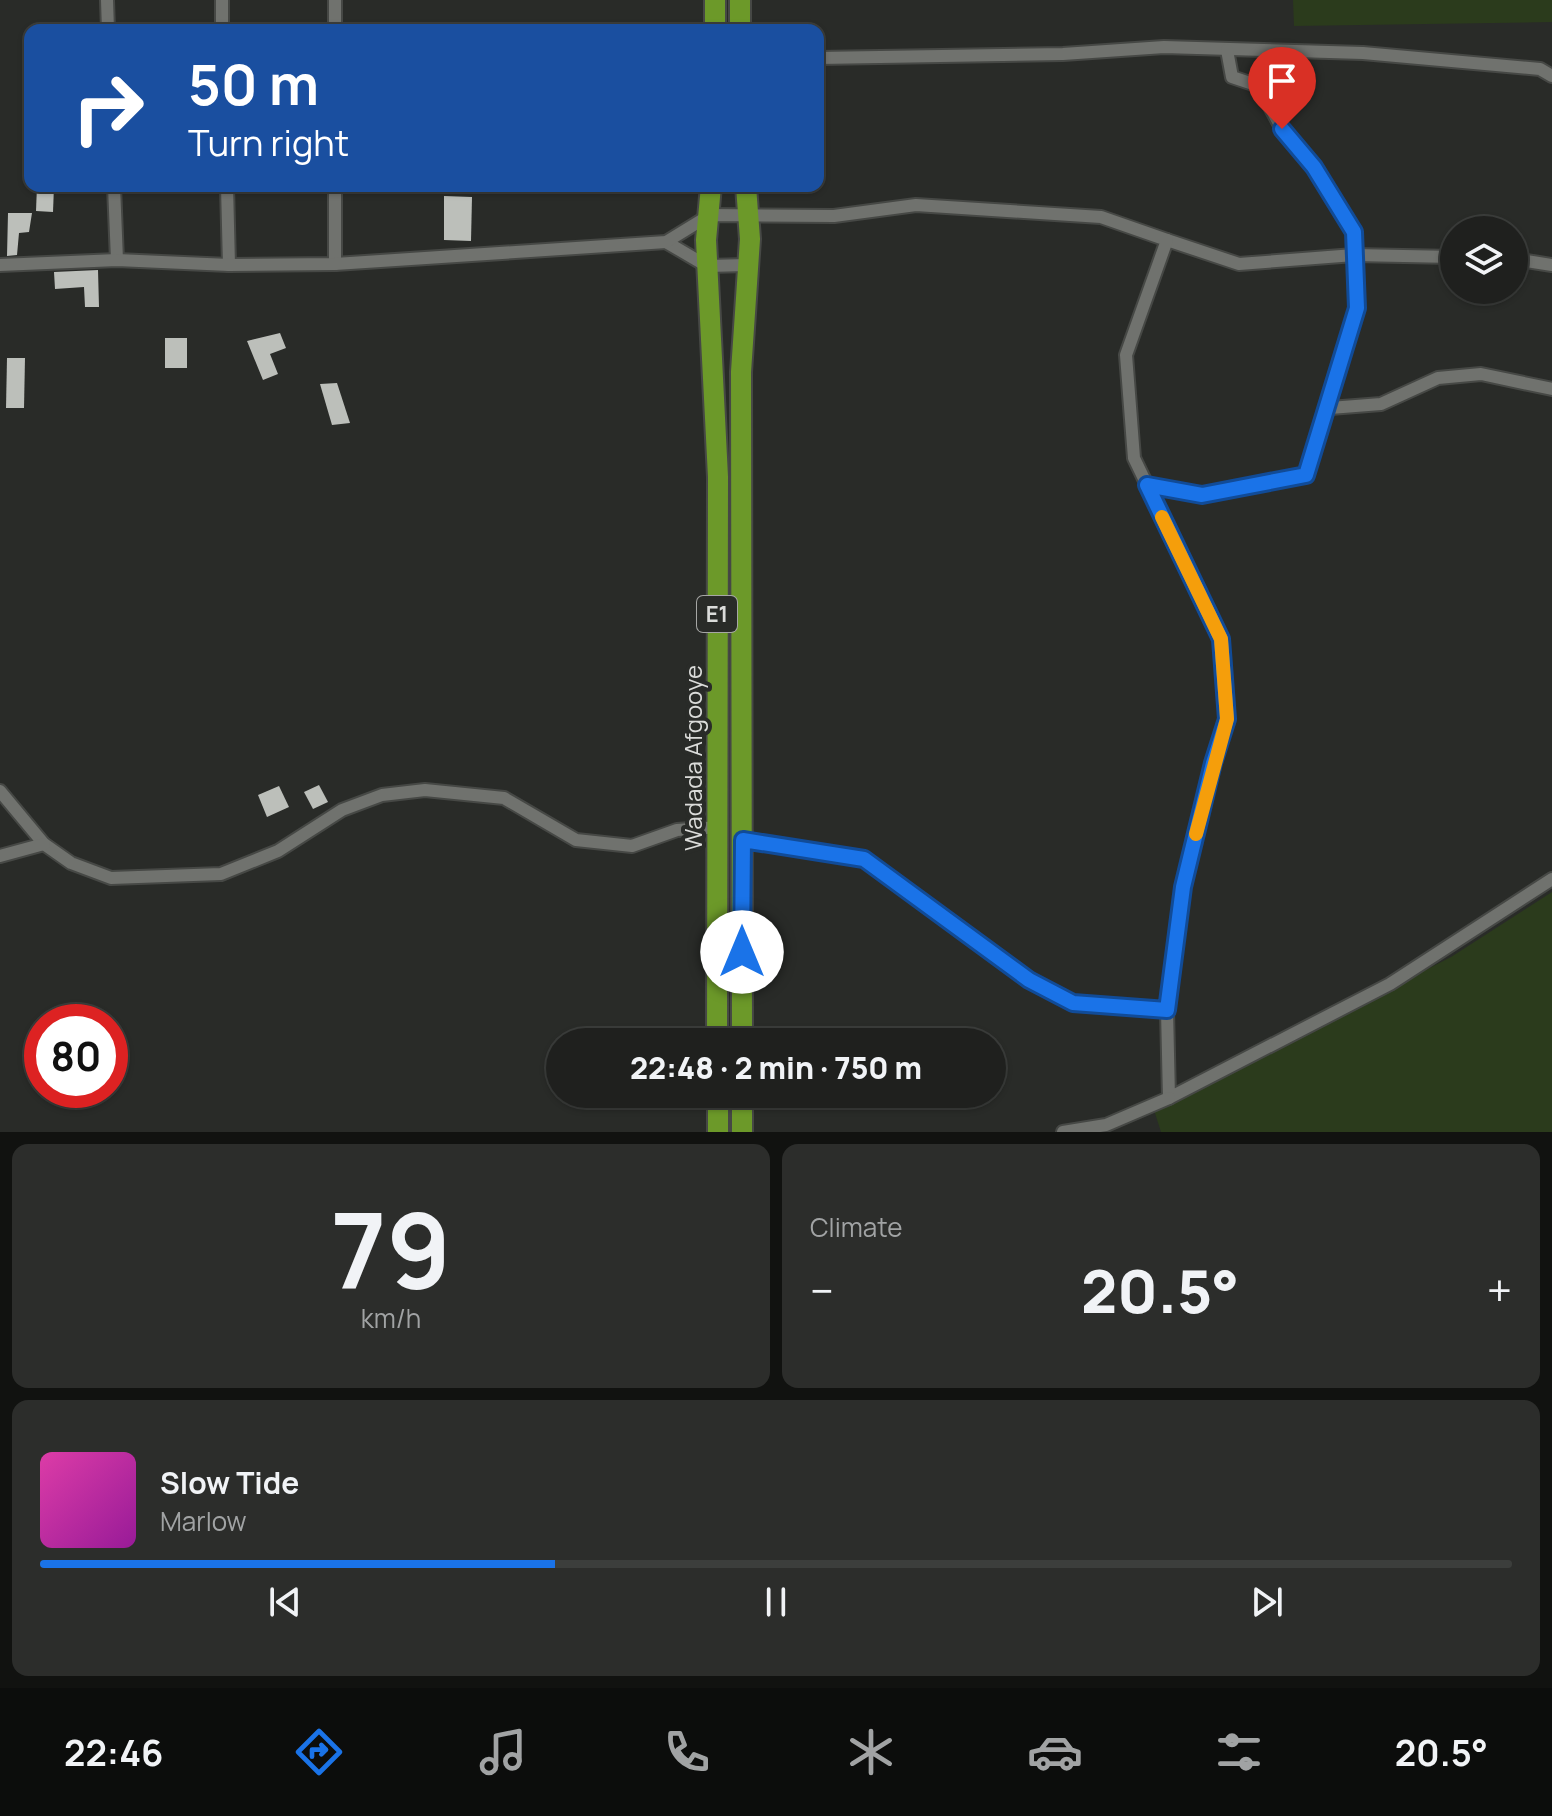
<!DOCTYPE html>
<html lang="en">
<head>
<meta charset="utf-8">
<style>
  :root { --surface:#1f201e; --page:#2c2d2b; --text:#f1f3f6; --muted:#a1a3a4; --line:#3c3e3c; --accent:#1a73e8 }
  body { margin:0; font-family:Manrope,sans-serif; background:var(--page); color:var(--text); height:100vh; display:flex; flex-direction:column; font-size:30px; white-space:nowrap }
  * { box-sizing:border-box; margin:0 }
  p { font-size:26px; color:var(--muted) }
  .icon { flex:none; width:44px; height:44px; fill:none; stroke:currentColor; stroke-width:2; stroke-linecap:round; stroke-linejoin:round }
  .map { position:relative; height:1132px; overflow:hidden }
  .sheet { display:flex; flex-direction:column; gap:12px; padding:12px; background:#111210; flex:1 }
  .sheet>* { flex:none }
  .top-card { position:absolute; left:24px; top:24px; width:800px; height:168px; border-radius:16px; box-shadow:0 2px 6px #0004,0 0 0 2px var(--line); background:#1a4fa0; color:#fff; overflow:hidden }
  .tools { position:absolute; left:1440px; top:216px; display:grid; gap:16px }
  .tools a { display:grid; place-items:center; width:88px; height:88px; border-radius:50%; background:var(--surface); box-shadow:0 2px 6px #0004,0 0 0 2px var(--line); font-size:40px }
  .speed { position:absolute; left:24px; top:1004px; display:flex; gap:16px; font-size:40px; font-weight:700; text-align:center }
  .speed>* { display:grid; place-content:center; width:104px; height:104px; border-radius:50%; background:var(--surface); box-shadow:0 2px 6px #0004,0 0 0 2px var(--line); line-height:1 }
  .speed .limit { border:12px solid #d22; background:#fff; color:#111 }
  .pin { position:absolute; display:grid; place-items:center; width:68px; height:68px; color:#fff; margin:-82px -34px; border-radius:50% 50% 50% 0; rotate:-45deg; box-shadow:0 0 8px #0007 }
  .pin .icon { rotate:45deg }
  .me { position:absolute; width:88px; margin:-44px; rotate:0deg; stroke-linejoin:round; filter:drop-shadow(0 0 6px #0008) }
  .turn { display:flex; align-items:center; gap:28px; height:168px; padding:0 32px; font-size:36px }
  .turn .icon { width:104px; height:104px; stroke-width:2.5 }
  .turn b { display:block; font-size:56px; line-height:68px }
  .big { font-size:60px; font-weight:800; line-height:1.1 }
  .sheet .card { flex:1; display:flex; flex-direction:column; justify-content:center; gap:12px; min-width:0; padding:0 28px; border-radius:16px; background:var(--page) }
  .sheet .dial { align-items:center; gap:0 }
  .dial b { font-size:104px; line-height:1 }
  .song { display:flex; align-items:center; gap:24px }
  .cover { width:96px; height:96px; border-radius:12px; background:linear-gradient(135deg,hsl(320 70% 55%),hsl(300 70% 35%)) }
  .played { height:8px; border-radius:4px; background:linear-gradient(90deg,var(--accent) 35%,var(--line) 35%) }
  .keys { display:flex; justify-content:space-around; direction:ltr }
  .heat { display:flex; justify-content:space-between; align-items:center; font-size:44px; direction:ltr }
  .sheet .tiles { flex:1; display:grid; gap:12px; grid-template-columns:1fr 1fr }
  .card:last-child { grid-column:span 2 }
  .trip { position:absolute; left:546px; top:1028px; width:460px; height:80px; border-radius:40px; background:var(--surface); box-shadow:0 2px 6px #0004,0 0 0 2px var(--line); font-weight:800; line-height:80px; text-align:center }
  .menu { display:flex; height:128px; justify-content:space-around; align-items:center; background:#0c0d0c; color:var(--muted) }
  .menu .icon { width:56px; height:56px }
  .menu .current { color:var(--accent) }
  .menu b { font-size:36px; color:var(--text) }
  .map>svg:first-child { display:block }
  .green { fill:#2b3b1c }
  .building { fill:#bcbfba }
  .lines { fill:none; stroke-linecap:round; stroke-linejoin:round }
  .minor-casing { stroke:#464845; stroke-width:16 }
  .trunk-casing { stroke:#464845; stroke-width:24 }
  .minor { stroke:#70726e; stroke-width:12 }
  .trunk { stroke:#6c9929; stroke-width:20 }
  .route-casing { stroke:#114b97; stroke-width:20 }
  .route { stroke:#1a73e8; stroke-width:14 }
  .slow { stroke:#f59e0b; stroke-width:14 }
  .labels { text-anchor:middle; dominant-baseline:central; stroke-width:8; stroke-linejoin:round; paint-order:stroke }
  .shield { fill:#292b28; stroke:#a6a7a5; stroke-width:2 }
  .shield-label { font-size:22px; font-weight:bold; fill:#dbdcda }
  .street-label { font-size:24px; fill:#dbdcda; stroke:#292b28 }
</style>
</head>
<body>
<div class="map">
<svg width="1552" height="1132" viewBox="0 0 1552 1132">
  <rect width="100%" height="100%" fill="#292b28"/>
  <g class="green">
    <polygon points="1293,0 1552,0 1552,22 1294,26"/>
    <polygon points="1552,892 1552,1132 1161,1132 1154,1110 1451,957"/>
  </g>
  <g class="building">
    <polygon points="37,186 54,186 53,212 36,211"/>
    <polygon points="444,196 472,197 471,241 444,240"/>
    <polygon points="8,213 32,213 29,232 19,233 17,255 7,256"/>
    <polygon points="98,270 99,307 85,307 84,287 55,289 54,272"/>
    <polygon points="280,333 286,348 270,354 278,374 263,380 247,341"/>
    <rect x="165" y="338" width="22" height="30"/>
    <polygon points="7,358 25,358 24,408 6,408"/>
    <polygon points="337,383 350,423 332,425 320,384"/>
    <polygon points="319,785 328,802 313,809 304,792"/>
    <polygon points="279,786 289,807 267,817 258,795"/>
  </g>
  <g class="lines">
    <defs>
      <g id="minor">
        <polyline points="107,0 108,30"/>
        <polyline points="222,0 222,30"/>
        <polyline points="335,0 335,30"/>
        <polyline points="818,58 1063,54 1164,47 1363,53 1540,69 1552,76"/>
        <polyline points="114,186 117,260"/>
        <polyline points="227,186 229,265"/>
        <polyline points="335,186 335,264"/>
        <polyline points="1167,240 1239,264 1354,255 1454,257"/>
        <polyline points="666,242 707,266 747,265"/>
        <polyline points="1514,259 1552,265"/>
        <polyline points="0,265 117,260 229,265 335,264 666,242 710,215 834,216 916,205 1101,217 1167,240 1126,355 1134,458 1221,639 1227,719 1213,763 1183,887 1167,1010"/>
        <polyline points="1330,408 1381,404 1438,378 1481,374 1552,389"/>
        <polyline points="1147,485 1202,495 1306,475 1357,308 1354,232 1314,167 1282,129 1259,86 1232,77 1227,50"/>
        <polyline points="0,791 44,844 71,863 111,878 221,874 278,851 342,810 382,795 425,790 504,798 576,840 632,846 677,830 719,827"/>
        <polyline points="743,840 864,859 1029,980 1073,1003 1167,1010 1169,1098 1390,984 1552,879"/>
        <polyline points="0,856 44,844"/>
        <polyline points="1063,1132 1106,1125 1169,1098"/>
      </g>
      <g id="trunk">
        <polyline points="715,0 715,30"/>
        <polyline points="740,30 740,0"/>
        <polyline points="711,186 706,240 718,477 717,1042"/>
        <polyline points="742,1042 741,372 750,239 746,186"/>
        <polyline points="718,1094 718,1132"/>
        <polyline points="742,1094 742,1132"/>
      </g>
    </defs>
    <use href="#minor" class="minor-casing"/>
    <use href="#trunk" class="trunk-casing"/>
    <use href="#minor" class="minor"/>
    <use href="#trunk" class="trunk"/>
  </g>
  <g class="lines">
    <defs>
      <polyline id="route" points="742,952 743,840 864,859 1029,980 1073,1003 1167,1010 1183,887 1213,763 1227,719 1221,639 1147,485 1202,495 1306,475 1357,308 1354,232 1314,167 1282,129"/>
    </defs>
    <use href="#route" class="route-casing"/>
    <use href="#route" class="route"/>
    <polyline class="slow" points="1162,517 1221,639 1227,719 1196,834"/>
  </g>
  <g class="labels">
    <rect class="shield" x="697" y="596" width="40" height="36" rx="6"/>
    <g class="shield-label">
      <text x="717" y="614">E1</text>
    </g>
    <g class="street-label">
      <text transform="translate(692 758) rotate(-90)">Wadada Afgooye</text>
    </g>
  </g>
</svg>
<div class="tools">
<a><svg class="icon" aria-label="layers" viewBox="0 0 24 24"><path d="M12 4l9 5-9 5-9-5zM3 14l9 5 9-5"/></svg></a>
</div>
<div class="speed"><div class="limit">80</div></div>
<div class="pin" style="left:1282px;top:129px;background:#d93025"><svg class="icon" aria-label="arrive" viewBox="0 0 24 24"><path d="M6 21V4h12l-3 4 3 4H6"/></svg></div>
<svg class="me" style="left:742px;top:952px" viewBox="-20 -20 40 40"><circle r="19" fill="#fff"/><path d="M0-13L10 11 0 6-10 11z" fill="#1a73e8"/></svg>
<div class="trip">22:48 · 2 min · 750 m</div>
<div class="top-card">
<div class="turn"><svg class="icon" aria-label="right" viewBox="0 0 24 24"><path d="M7 20v-9h11M14 6l5 5-5 5"/></svg><div><b>50 m</b>Turn right</div></div>
</div>
</div>
<section class="sheet">
<div class="tiles">
<div class="card dial"><b>79</b><p>km/h</p></div>
<div class="card"><p>Climate</p>
<div class="heat"><a>−</a><b class="big">20.5°</b><a>+</a></div>
</div>
<div class="card">
<div class="song"><i class="cover"></i><div><b>Slow Tide</b><p>Marlow</p></div></div>
<div class="played"></div>
<div class="keys"><svg class="icon" aria-label="previous" viewBox="0 0 24 24"><path d="M18 5L8 12l10 7zM5 5v14"/></svg><svg class="icon" aria-label="pause" viewBox="0 0 24 24"><path d="M8 5v14M16 5v14"/></svg><svg class="icon" aria-label="next" viewBox="0 0 24 24"><path d="M6 5l10 7-10 7zM19 5v14"/></svg></div>
</div>
</div>
</section>
<nav class="menu">
<b>22:46</b>
<svg class="icon current" aria-label="directions" viewBox="0 0 24 24"><path d="M12 3l9 9-9 9-9-9zM9 14v-3h6M13 9l2 2-2 2"/></svg>
<svg class="icon" aria-label="music" viewBox="0 0 24 24"><path d="M9 18V5l10-2v13"/><circle cx="6" cy="18" r="3"/><circle cx="16" cy="16" r="3"/></svg>
<svg class="icon" aria-label="phone" viewBox="0 0 24 24"><path d="M5 4h4l2 5-3 2q2 4 5 5l2-3 5 2v4C11 20 4 13 5 4z"/></svg>
<svg class="icon" aria-label="climate" viewBox="0 0 24 24"><path d="M12 3v18M4 7l16 10M4 17L20 7"/></svg>
<svg class="icon" aria-label="car" viewBox="0 0 24 24"><path d="M5 17H2v-5l4-1 3-4h7l3 4 3 1v5h-3M9 17h6M6 11h13"/><circle cx="7" cy="17" r="2"/><circle cx="17" cy="17" r="2"/></svg>
<svg class="icon" aria-label="filters" viewBox="0 0 24 24"><path d="M4 7h16M4 17h16"/><circle cx="9" cy="7" r="2"/><circle cx="15" cy="17" r="2"/></svg>
<b>20.5°</b>
</nav>
</body>
</html>
